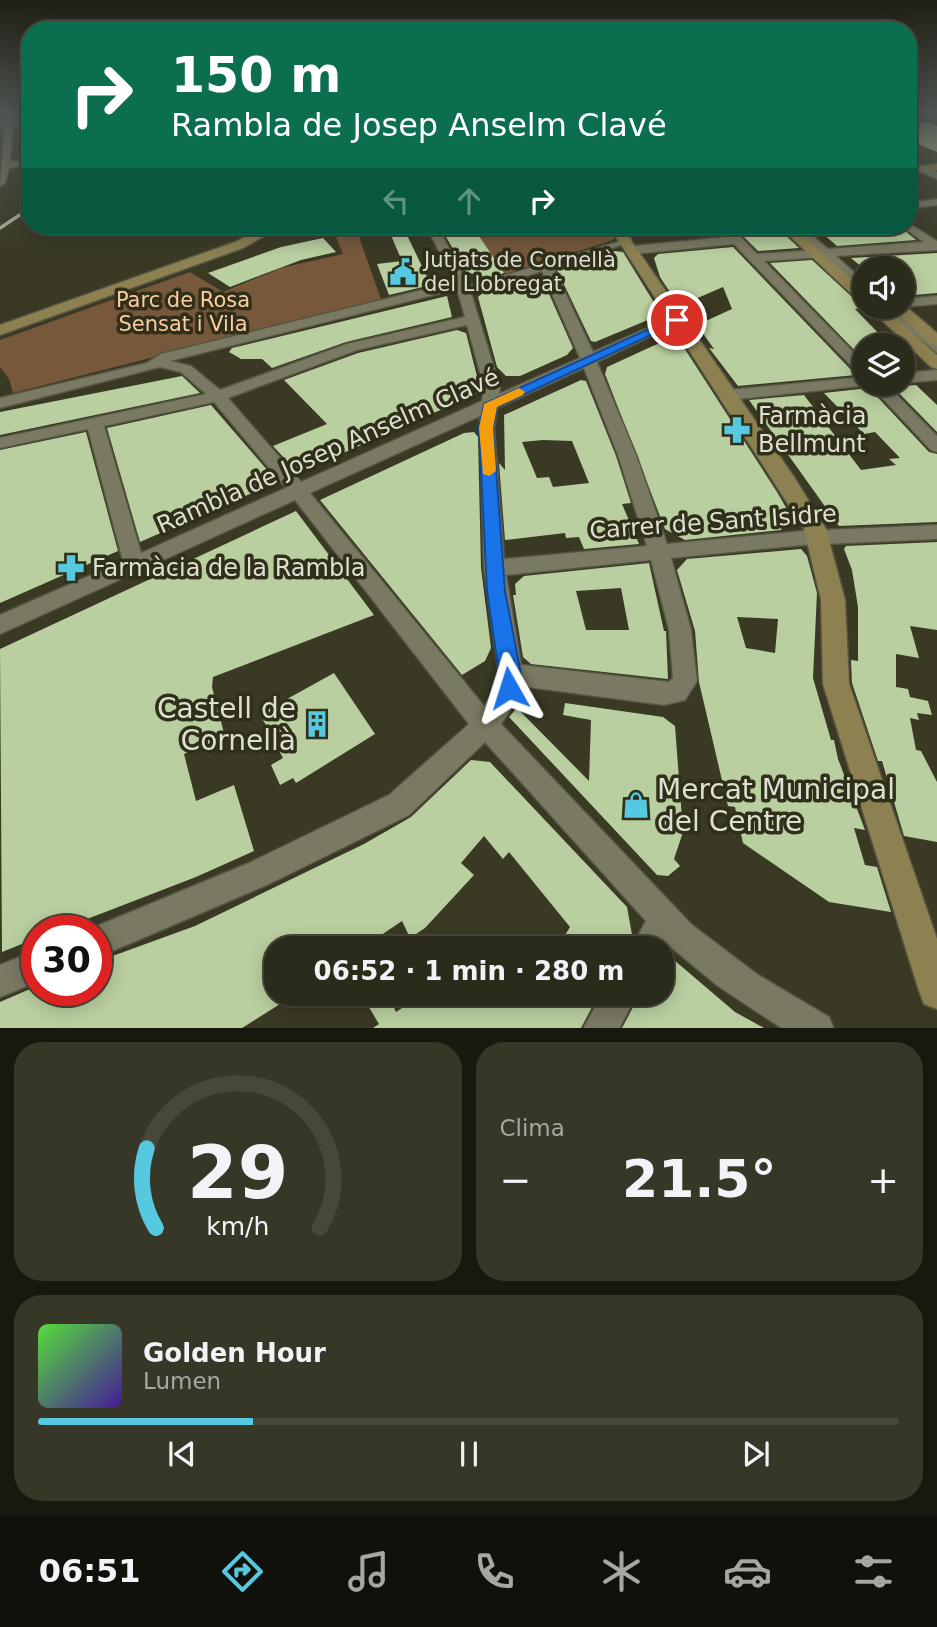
<!DOCTYPE html>
<html lang="es">
<head>
<meta charset="utf-8">
<style>
  :root { --surface:#2b2b1b; --page:#373728; --text:#f1f3f6; --muted:#a6a7a3; --line:#47473a; --accent:#56c9e0 }
  body { margin:0; font-family:"DejaVu Sans",sans-serif; background:var(--page); color:var(--text); height:100vh; display:flex; flex-direction:column; font-size:26px; white-space:nowrap }
  * { box-sizing:border-box; margin:0 }
  p { font-size:23px; color:var(--muted) }
  .icon { flex:none; width:38px; height:38px; fill:none; stroke:currentColor; stroke-width:2; stroke-linecap:round; stroke-linejoin:round }
  .map { position:relative; height:1028px; overflow:hidden }
  .sheet { display:flex; flex-direction:column; gap:14px; padding:14px; background:#18180f; flex:1 }
  .sheet>* { flex:none }
  .hud { position:absolute; left:21px; top:21px; width:896px; height:214px; border-radius:28px; box-shadow:0 4px 18px #0003,0 0 0 2px var(--line); background:#0b6e4f; color:#fff; overflow:hidden }
  .fabs { position:absolute; left:852px; top:256px; display:grid; gap:14px }
  .fabs a { display:grid; place-items:center; width:63px; height:63px; border-radius:50%; background:var(--surface); box-shadow:0 4px 18px #0003,0 0 0 2px var(--line); font-size:35px }
  .speed { position:absolute; left:21px; top:915px; display:flex; gap:14px; font-size:35px; font-weight:700; text-align:center }
  .speed>* { display:grid; place-content:center; width:91px; height:91px; border-radius:50%; background:var(--surface); box-shadow:0 4px 18px #0003,0 0 0 2px var(--line); line-height:1 }
  .speed .limit { border:10px solid #d22; background:#fff; color:#111 }
  .pin { position:absolute; display:grid; place-items:center; width:60px; height:60px; color:#fff; margin:-30px; border:4px solid #fff; border-radius:50%; box-shadow:0 2px 7px #0007 }
  .me { position:absolute; width:77px; margin:-38px; rotate:354deg; stroke-linejoin:round; filter:drop-shadow(0 0 5px #0008) }
  .turn { display:flex; align-items:center; gap:24px; height:147px; padding:0 35px; font-size:32px }
  .turn .icon { width:91px; height:91px; stroke-width:2.5 }
  .turn b { display:block; font-size:49px; line-height:60px }
  .lanes { display:flex; align-items:center; height:66px; padding:0 35px; background:#0003; justify-content:center; gap:35px; direction:ltr }
  .lanes .off { opacity:.35 }
  .big { font-size:52px; font-weight:700; line-height:1.1 }
  .sheet .tile { flex:1; display:flex; flex-direction:column; justify-content:center; gap:10px; min-width:0; padding:0 24px; border-radius:28px; background:var(--page) }
  .sheet .dial { align-items:center; gap:0 }
  .dial svg { height:182px; overflow:visible; fill:none; stroke:var(--line); stroke-width:7; stroke-linecap:round; text-anchor:middle }
  .dial text { fill:var(--text); stroke:none }
  .song { display:flex; align-items:center; gap:21px }
  .cover { width:84px; height:84px; border-radius:10px; background:linear-gradient(135deg,hsl(110 70% 55%),hsl(260 70% 35%)) }
  .played { height:7px; border-radius:4px; background:linear-gradient(90deg,var(--accent) 25%,var(--line) 25%) }
  .keys { display:flex; justify-content:space-around; direction:ltr }
  .heat { display:flex; justify-content:space-between; align-items:center; font-size:38px; direction:ltr }
  .sheet .tiles { flex:1; display:grid; gap:14px; grid-template-columns:1fr 1fr }
  .tile:last-child { grid-column:span 2 }
  .trip { position:absolute; left:264px; top:936px; width:410px; height:70px; border-radius:28px; background:var(--surface); box-shadow:0 4px 18px #0003,0 0 0 2px var(--line); font-weight:700; line-height:70px; text-align:center }
  .tab-bar { display:flex; height:112px; justify-content:space-around; align-items:center; background:#11110b; color:var(--muted) }
  .tab-bar .icon { width:49px; height:49px }
  .tab-bar .on { color:var(--accent) }
  .tab-bar b { font-size:32px; color:var(--text) }
  .map>svg:first-child { display:block }
  .green { fill:#77583b }
  .building { fill:#b9cf9f; fill-rule:evenodd }
  .lines { fill:none; stroke-linecap:round; stroke-linejoin:round }
  .street-casing { stroke:#565543; stroke-width:3 }
  .secondary-casing { stroke:#565543; stroke-width:3 }
  .street { fill:#7a7a63; fill-rule:evenodd }
  .secondary { fill:#8d8151; fill-rule:evenodd }
  .rail { stroke:#b2b2a3; stroke-width:3.5 }
  .route { fill:#1a73e8; stroke:#114b97; stroke-width:2 }
  .slow { fill:#f59e0b }
  .labels { text-anchor:middle; dominant-baseline:central; stroke-width:7; stroke-linejoin:round; paint-order:stroke }
  .far-poi-label { font-size:21px; fill:#dfdfd2; stroke:#2f2f1a; text-anchor:start }
  .far-park-label { font-size:21px; fill:#fdcda1; stroke:#2f2f1a }
  .poi-label { font-size:24px; fill:#dfdfd2; stroke:#2f2f1a; text-anchor:start }
  .street-label { font-size:24px; fill:#dfdfd2; stroke:#2f2f1a }
  .near-poi-label { font-size:28px; fill:#dfdfd2; stroke:#2f2f1a; text-anchor:end }
</style>
</head>
<body>
<div class="map">
<svg width="937" height="1029" viewBox="0 0 937 1029">
  <rect width="100%" height="100%" fill="#393924"/>
  <g class="green">
    <polygon points="469,226 609,226 616,235 613,240 506,274 498,269 499,265"/>
    <polygon points="358,234 381,299 13,393 9,379 0,367 0,340 190,272 223,292 281,268 343,254 336,237"/>
  </g>
  <g class="building">
    <polygon points="927,122 937,126 937,152 908,140 908,124"/>
    <polygon points="470,226 477,233 504,273 488,278 466,272 441,228"/>
    <polygon points="814,226 899,226 916,240 837,246"/>
    <polygon points="763,230 781,231 799,248 758,251 741,234"/>
    <polygon points="405,231 431,285 389,295 377,264 402,261 390,233"/>
    <polygon points="323,238 336,252 301,260 230,287 208,273 281,247"/>
    <polygon points="733,247 856,375 738,386 709,348 714,349 697,325 732,309 723,287 679,306 660,277 654,258 658,254"/>
    <polygon points="615,251 623,252 658,309 655,317 595,342 591,341 557,270"/>
    <polygon points="937,253 937,293 903,296 903,268 863,268 851,258"/>
    <polygon points="812,260 864,308 855,309 885,340 881,341 885,345 864,345 864,360 770,263"/>
    <polygon points="536,277 542,278 573,348 567,355 520,376 506,376 497,367 478,297 484,292"/>
    <polygon points="447,296 452,317 346,342 272,368 262,359 241,359 229,352 232,348"/>
    <polygon points="457,330 466,333 481,392 298,473 273,446 327,424 284,380 358,353"/>
    <polygon points="666,340 681,343 777,492 791,516 781,530 685,540 665,529 605,374 607,367"/>
    <polygon points="182,376 200,393 0,435 0,412"/>
    <path d="M581,380L586,381L616,456L631,503L622,504L639,544L584,549L579,537L566,538L565,533L505,540L499,463L505,470L504,415ZM543,440L572,441L589,483L553,487L549,477L537,478L522,442Z"/>
    <polygon points="916,385 937,405 937,432 893,387"/>
    <polygon points="869,388 929,452 937,454 937,522 839,526 749,400 804,395 861,470 896,465 889,459 900,458 875,432 864,434 824,393"/>
    <polygon points="211,405 269,472 261,489 140,542 107,428"/>
    <polygon points="86,432 118,551 0,603 0,450"/>
    <polygon points="474,432 478,437 481,568 491,648 485,661 462,675 320,500 464,433"/>
    <polygon points="296,511 374,615 213,677 212,687 225,737 184,754 196,801 234,785 254,851 196,877 56,931 37,931 37,938 2,952 0,649"/>
    <polygon points="937,542 937,630 910,626 919,658 896,654 896,687 908,689 910,697 928,701 932,715 917,713 919,720 910,718 916,750 921,751 937,782 937,842 904,836 882,761 878,761 852,683 851,660 858,661 858,607 852,570 844,549 846,546"/>
    <path d="M801,549L807,556L817,593L813,678L831,740H834L838,759L865,830L854,828L865,865L877,867L891,912L829,902L743,843L735,807L728,806L699,682L695,631L677,570L687,559ZM737,617L778,619L775,653L746,648Z"/>
    <path d="M649,563L664,631H666L668,679L531,664L523,657L513,595H516L515,584L524,576ZM621,588L629,630H586L576,591Z"/>
    <polygon points="334,673 375,734 296,783 293,778 280,785 271,765 283,758 260,714"/>
    <polygon points="565,703 663,717 675,726 683,832 674,859 680,866 668,876 657,875 509,717 517,708 589,781 591,720 563,715"/>
    <polygon points="471,760 490,762 627,907 633,940 628,948 557,948 570,927 509,852 503,859 484,836 461,863 474,875 425,928 410,938 402,921 362,948 276,948 276,994 296,994 242,1028 0,1028 0,1002 37,986 37,990 96,990 96,962 195,926 364,844 411,817"/>
    <polygon points="674,960 735,1012 764,1028 622,1028 640,994 662,994 662,965"/>
    <polygon points="361,994 388,994 396,1012 423,994 495,994 503,1007 508,999 517,1008 526,994 599,994 581,1028 373,1028 379,1024"/>
  </g>
  <g class="lines">
    <defs>
      <g id="street">
        <polygon points="7,111 15,111 14,121 30,121 30,125 13,126 10,162 30,159 30,165 9,168 5,183 0,186 5,126 0,126 0,122 6,121"/>
        <polygon points="922,166 937,172 937,179 919,171"/>
        <polygon points="937,199 937,205 908,209 908,203"/>
        <polygon points="908,223 937,241 937,250 836,256 864,281 864,291 823,257 764,261 864,363 864,376 859,374 734,244 633,254 627,250 633,246 728,237 718,226 765,226 736,232 757,254 815,250 790,226 801,226 828,249 924,242 901,226 908,226"/>
        <path d="M426,226H437L469,286L631,238V242L553,267L593,352L672,317L684,320L597,362L636,455L667,544L803,531L937,525V539L803,545L671,558L691,630L697,681L685,700L664,705L520,686L513,706L501,724L692,925L758,975L829,1017L834,1029H783L718,986L667,944L662,954V948H631L646,921L485,742L409,815L269,884L96,958V931H85L249,863L389,795L469,724L295,500L0,634V615L123,561L88,429L0,448V438L206,394L181,372L160,367L0,408V398L147,363L161,354L455,282ZM542,271L580,358L499,394L500,387L471,293ZM457,289L465,317L347,344L220,390L191,366L170,361ZM467,325L484,387L482,401L301,482L228,398L357,350ZM584,368L618,455L647,546L504,559L494,428L497,408ZM214,402L286,488L141,553L104,426ZM480,416L484,568L499,674L493,693L484,706L310,493ZM651,560L669,630L673,678L669,682L521,665L506,575Z"/>
        <polygon points="937,296 937,304 903,307 900,306 903,306 903,299"/>
        <polygon points="880,306 895,306 937,342 937,353"/>
        <polygon points="937,370 937,380 903,383 903,373"/>
        <polygon points="864,377 864,383 885,383 937,436 937,452 931,450 870,385 728,400 720,395 728,390"/>
        <polygon points="37,950 37,982 0,997 0,965"/>
        <polygon points="602,994 637,994 619,1029 583,1029"/>
      </g>
      <g id="secondary">
        <polygon points="937,164 937,170 908,174 908,168"/>
        <polygon points="267,226 282,226 243,248 0,335 0,325 235,242"/>
        <polygon points="609,226 621,226 794,477 826,529 845,600 849,684 937,939 937,1009 924,1004 919,991 823,684 821,600 804,529"/>
        <polygon points="779,226 792,226 864,291 864,302 859,301"/>
        <polygon points="903,304 937,333 937,346 931,344 890,306 903,306"/>
        <polygon points="867,306 883,306 937,355 937,369 931,367"/>
      </g>
    </defs>
    <use href="#street" class="street-casing"/>
    <use href="#secondary" class="secondary-casing"/>
    <use href="#street" class="street"/>
    <use href="#secondary" class="secondary"/>
    <polyline class="rail" points="0,228 30,208"/>
  </g>
  <linearGradient id="sky" x2="0" y2="1"><stop stop-color="#1f1f14"/><stop offset="0.44" stop-color="#4e5450"/><stop offset="1" stop-color="#4e5450" stop-opacity="0"/></linearGradient>
  <rect width="937" height="255" fill="url(#sky)"/>
  <polygon class="route" points="673,318 683,320 497,407 493,428 505,591 521,674 516,694 509,697 502,694 487,591 479,428 484,404"/>
  <polygon class="slow" points="519,388 525,392 523,395 497,407 493,428 496,471 489,476 483,474 479,428 484,404"/>
  <defs>
    <symbol id="civic-bare" viewBox="-9 -9 18 18"><path d="M-.6-6.5H3V-4.5H.6V-3L4-1V1h2V6H-6V1h2V-1L-.6-3ZM-1.2 2.5V6h2.4V2.5Z" fill="#56c9e0" stroke="#2f2f1a" stroke-width="2.5" paint-order="stroke"/></symbol>
    <symbol id="pharmacy-bare" viewBox="-9 -9 18 18"><path d="M-2-6h4v4h4v4h-4v4h-4v-4h-4v-4h4Z" fill="#56c9e0" stroke="#2f2f1a" stroke-width="2.5" paint-order="stroke"/></symbol>
    <symbol id="building-bare" viewBox="-9 -9 18 18"><path d="M-4-6H4V6H1V3H-1V6H-4ZM-2.5-4.3h1.7v1.8h-1.7ZM.8-4.3h1.7v1.8H.8ZM-2.5-1h1.7V.8h-1.7ZM.8-1h1.7V.8H.8Z" fill="#56c9e0" stroke="#2f2f1a" stroke-width="2.5" paint-order="stroke"/></symbol>
    <symbol id="shop-bare" viewBox="-9 -9 18 18"><path d="M-5-2.5h2.3a2.7 3.5 0 0 1 5.4 0H5L5.5 6h-11ZM-1.5-2.5h3a1.5 2.3 0 0 0-3 0Z" fill="#56c9e0" stroke="#2f2f1a" stroke-width="2.5" paint-order="stroke"/></symbol>
  </defs>
  <g fill-rule="evenodd">
    <use href="#civic-bare" x="384" y="253" width="38" height="38"/>
    <use href="#pharmacy-bare" x="718" y="411" width="38" height="38"/>
    <use href="#pharmacy-bare" x="52" y="549" width="38" height="38"/>
    <use href="#building-bare" x="298" y="705" width="38" height="38"/>
    <use href="#shop-bare" x="617" y="786" width="38" height="38"/>
  </g>
  <g class="labels">
    <g class="far-poi-label">
      <text x="424" y="260">Jutjats de Cornellà<tspan x="424" dy="24">del Llobregat</tspan></text>
    </g>
    <g class="far-park-label">
      <text x="183" y="300">Parc de Rosa<tspan x="183" dy="24">Sensat i Vila</tspan></text>
    </g>
    <g class="poi-label">
      <text x="758" y="416">Farmàcia<tspan x="758" dy="28">Bellmunt</tspan></text>
      <text x="92" y="568">Farmàcia de la Rambla</text>
    </g>
    <g class="street-label">
      <text transform="translate(328 451) rotate(-24)">Rambla de Josep Anselm Clavé</text>
      <text transform="translate(713 522) rotate(-4)">Carrer de Sant Isidre</text>
    </g>
    <g class="near-poi-label">
      <text x="296" y="708">Castell de<tspan x="296" dy="32">Cornellà</tspan></text>
      <text x="657" y="789" text-anchor="start">Mercat Municipal<tspan x="657" dy="32">del Centre</tspan></text>
    </g>
  </g>
</svg>
<div class="fabs">
<a><svg class="icon" aria-label="sound" viewBox="0 0 24 24"><path d="M4 9h4l5-4v14l-5-4H4zM17 9q2 3 0 6"/></svg></a>
<a><svg class="icon" aria-label="layers" viewBox="0 0 24 24"><path d="M12 4l9 5-9 5-9-5zM3 14l9 5 9-5"/></svg></a>
</div>
<div class="speed"><div class="limit">30</div></div>
<div class="pin" style="left:677px;top:320px;background:#d93025"><svg class="icon" aria-label="arrive" viewBox="0 0 24 24"><path d="M6 21V4h12l-3 4 3 4H6"/></svg></div>
<svg class="me" style="left:509px;top:688px" viewBox="-20 -20 40 40"><path d="M0-17L14 15 0 8-14 15z" fill="#1a73e8" stroke="#fff" stroke-width="4"/></svg>
<div class="trip">06:52 · 1 min · 280 m</div>
<div class="hud">
<div class="turn"><svg class="icon" aria-label="right" viewBox="0 0 24 24"><path d="M7 20v-9h11M14 6l5 5-5 5"/></svg><div><b>150 m</b>Rambla de Josep Anselm Clavé</div></div>
<div class="lanes"><svg class="icon off" aria-label="left" viewBox="0 0 24 24"><path d="M17 20v-9H6M10 6l-5 5 5 5"/></svg><svg class="icon off" aria-label="ahead" viewBox="0 0 24 24"><path d="M12 20V5M6 11l6-6 6 6"/></svg><svg class="icon" aria-label="right" viewBox="0 0 24 24"><path d="M7 20v-9h11M14 6l5 5-5 5"/></svg></div>
</div>
</div>
<section class="sheet">
<div class="tiles">
<div class="tile dial"><svg viewBox="0 0 100 80">
<path d="M14 69A42 42 0 1 1 86 69"/>
<path d="M14 69A42 42 0 0 1 10 34" stroke="#56c9e0"/>
<text x="50" y="56" font-size="32" font-weight="700">29</text>
<text x="50" y="72" font-size="11">km/h</text>
</svg></div>
<div class="tile"><p>Clima</p>
<div class="heat"><a>−</a><b class="big">21.5°</b><a>+</a></div>
</div>
<div class="tile">
<div class="song"><i class="cover"></i><div><b>Golden Hour</b><p>Lumen</p></div></div>
<div class="played"></div>
<div class="keys"><svg class="icon" aria-label="previous" viewBox="0 0 24 24"><path d="M18 5L8 12l10 7zM5 5v14"/></svg><svg class="icon" aria-label="pause" viewBox="0 0 24 24"><path d="M8 5v14M16 5v14"/></svg><svg class="icon" aria-label="next" viewBox="0 0 24 24"><path d="M6 5l10 7-10 7zM19 5v14"/></svg></div>
</div>
</div>
</section>
<nav class="tab-bar">
<b>06:51</b>
<svg class="icon on" aria-label="directions" viewBox="0 0 24 24"><path d="M12 3l9 9-9 9-9-9zM9 14v-3h6M13 9l2 2-2 2"/></svg>
<svg class="icon" aria-label="music" viewBox="0 0 24 24"><path d="M9 18V5l10-2v13"/><circle cx="6" cy="18" r="3"/><circle cx="16" cy="16" r="3"/></svg>
<svg class="icon" aria-label="phone" viewBox="0 0 24 24"><path d="M5 4h4l2 5-3 2q2 4 5 5l2-3 5 2v4C11 20 4 13 5 4z"/></svg>
<svg class="icon" aria-label="climate" viewBox="0 0 24 24"><path d="M12 3v18M4 7l16 10M4 17L20 7"/></svg>
<svg class="icon" aria-label="car" viewBox="0 0 24 24"><path d="M5 17H2v-5l4-1 3-4h7l3 4 3 1v5h-3M9 17h6M6 11h13"/><circle cx="7" cy="17" r="2"/><circle cx="17" cy="17" r="2"/></svg>
<svg class="icon" aria-label="filters" viewBox="0 0 24 24"><path d="M4 7h16M4 17h16"/><circle cx="9" cy="7" r="2"/><circle cx="15" cy="17" r="2"/></svg>
</nav>
</body>
</html>
